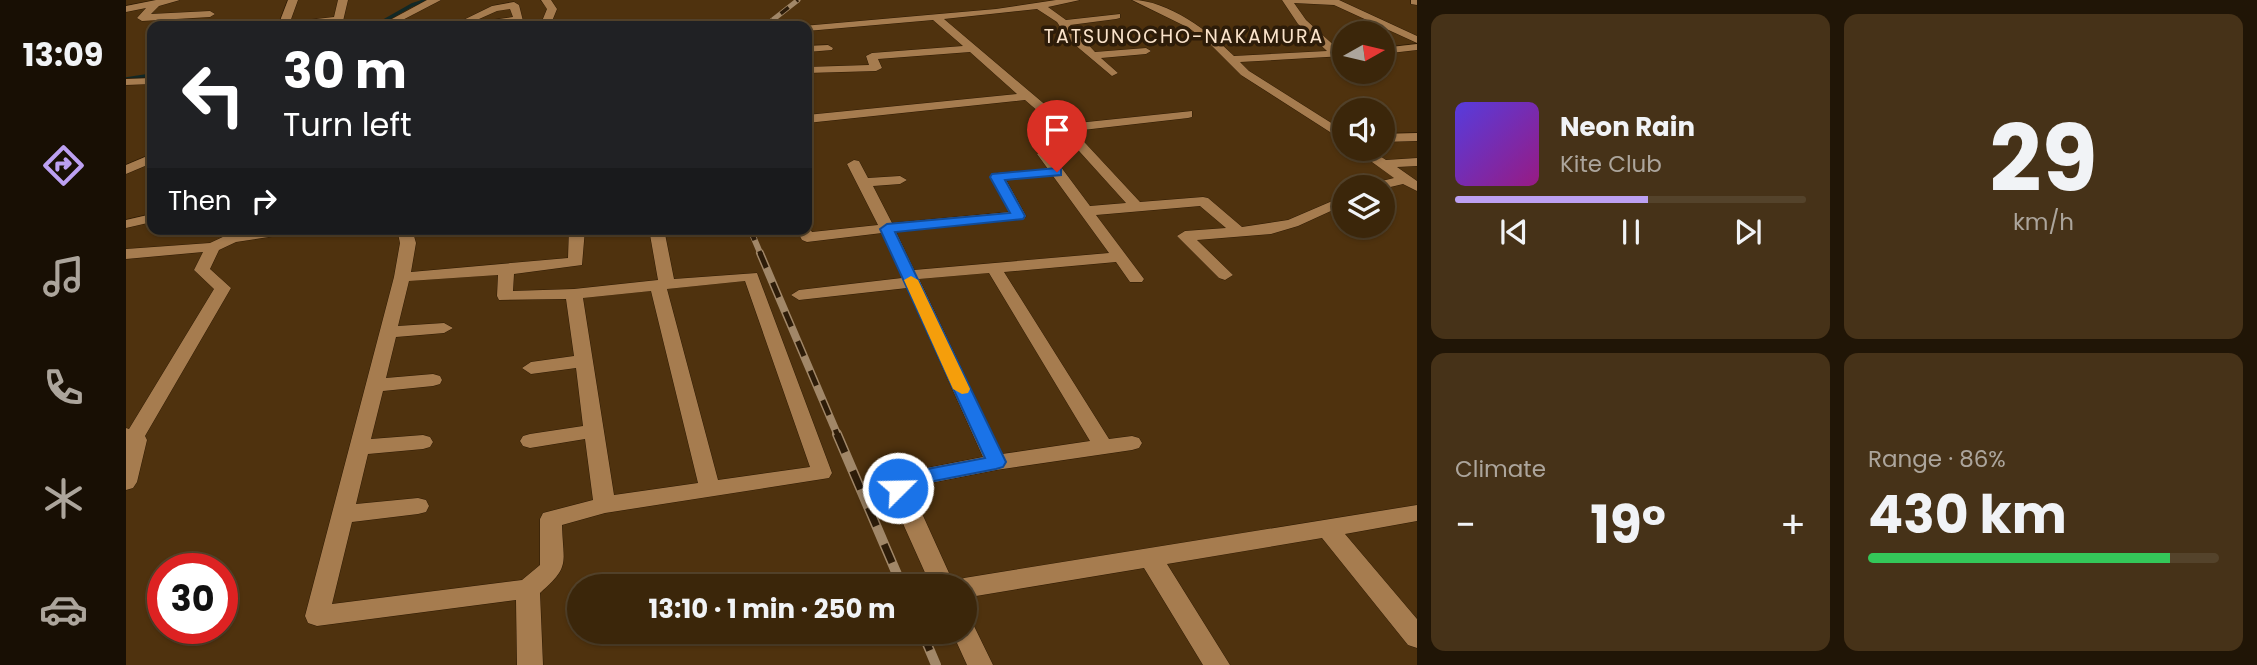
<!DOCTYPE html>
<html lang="en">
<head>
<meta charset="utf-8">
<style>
  :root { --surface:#3b260a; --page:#463218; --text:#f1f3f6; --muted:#aca59c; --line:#54432b; --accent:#bca0f2 }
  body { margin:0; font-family:Poppins,sans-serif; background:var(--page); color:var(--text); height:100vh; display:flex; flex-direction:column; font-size:26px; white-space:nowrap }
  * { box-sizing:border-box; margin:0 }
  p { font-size:23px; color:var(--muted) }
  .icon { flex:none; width:38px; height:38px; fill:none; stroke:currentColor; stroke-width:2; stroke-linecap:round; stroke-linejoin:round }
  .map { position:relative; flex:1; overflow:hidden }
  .side { display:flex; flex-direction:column; gap:14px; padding:14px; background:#201506; width:840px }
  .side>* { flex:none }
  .guide { position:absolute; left:21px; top:21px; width:665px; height:214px; border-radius:14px; box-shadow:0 2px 5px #0004,0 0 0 2px var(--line); background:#202124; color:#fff; overflow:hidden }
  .needle { width:46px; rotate:82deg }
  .tools { position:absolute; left:1206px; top:21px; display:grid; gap:14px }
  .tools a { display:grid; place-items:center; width:63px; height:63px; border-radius:50%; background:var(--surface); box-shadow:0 2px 5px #0004,0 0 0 2px var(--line); font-size:35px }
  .speed { position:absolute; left:21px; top:553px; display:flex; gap:14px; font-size:35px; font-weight:700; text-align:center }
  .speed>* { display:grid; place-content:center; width:91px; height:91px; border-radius:50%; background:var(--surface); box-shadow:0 2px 5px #0004,0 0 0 2px var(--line); line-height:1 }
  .speed .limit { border:10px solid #d22; background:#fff; color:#111 }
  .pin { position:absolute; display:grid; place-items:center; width:60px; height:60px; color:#fff; margin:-72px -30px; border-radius:50% 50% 50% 0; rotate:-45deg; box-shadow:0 0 7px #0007 }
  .pin .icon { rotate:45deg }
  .me { position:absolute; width:77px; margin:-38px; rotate:67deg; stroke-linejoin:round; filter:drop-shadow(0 0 5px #0008) }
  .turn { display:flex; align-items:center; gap:24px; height:147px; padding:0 21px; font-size:32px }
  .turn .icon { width:91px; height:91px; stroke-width:2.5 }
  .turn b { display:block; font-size:49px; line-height:60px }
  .then { display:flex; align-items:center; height:66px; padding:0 21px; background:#0003; gap:14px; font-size:26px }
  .big { font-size:52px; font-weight:700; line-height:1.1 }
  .side .card { flex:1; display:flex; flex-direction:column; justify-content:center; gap:10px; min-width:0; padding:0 24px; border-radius:14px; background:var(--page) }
  .side .dial { align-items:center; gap:0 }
  .dial b { font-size:91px; line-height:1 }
  .song { display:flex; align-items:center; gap:21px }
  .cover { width:84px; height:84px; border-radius:10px; background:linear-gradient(135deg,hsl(250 70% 55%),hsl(310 70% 35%)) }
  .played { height:7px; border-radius:4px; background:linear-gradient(90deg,var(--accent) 55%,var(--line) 55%) }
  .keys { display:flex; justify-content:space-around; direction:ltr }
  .heat { display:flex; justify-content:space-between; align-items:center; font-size:38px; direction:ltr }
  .charge { height:10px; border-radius:5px; background:linear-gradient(90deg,#34c759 86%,var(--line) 0) }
  .side .tiles { flex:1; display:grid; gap:14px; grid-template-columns:repeat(2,1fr) }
  .trip { position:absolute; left:441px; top:574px; width:410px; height:70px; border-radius:35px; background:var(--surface); box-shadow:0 2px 5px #0004,0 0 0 2px var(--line); font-weight:700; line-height:70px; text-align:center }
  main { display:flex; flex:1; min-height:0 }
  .tabs { display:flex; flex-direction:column; width:126px; justify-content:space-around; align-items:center; background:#180f04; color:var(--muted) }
  .tabs .icon { width:49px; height:49px }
  .tabs .selected { color:var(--accent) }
  .tabs b { font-size:32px; color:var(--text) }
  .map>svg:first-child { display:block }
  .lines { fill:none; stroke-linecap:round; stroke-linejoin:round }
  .stream { stroke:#112826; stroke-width:3.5 }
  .minor-casing { stroke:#2f1b04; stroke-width:1 }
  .minor { fill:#a67c4f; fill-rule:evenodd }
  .rail-far3-casing { stroke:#a18768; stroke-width:5 }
  .rail-far2-casing { stroke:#a18768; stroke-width:6 }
  .rail-far1-casing { stroke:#a18768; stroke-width:8 }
  .rail-casing { stroke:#a18768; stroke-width:10 }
  .rail-far3 { stroke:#2d1c09; stroke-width:3.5; stroke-dasharray:10; stroke-linecap:butt }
  .rail-far2 { stroke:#2d1c09; stroke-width:4.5; stroke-dasharray:12; stroke-linecap:butt }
  .rail-far1 { stroke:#2d1c09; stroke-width:5; stroke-dasharray:16; stroke-linecap:butt }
  .rail { stroke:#2d1c09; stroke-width:7; stroke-dasharray:20; stroke-linecap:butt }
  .route { fill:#1a73e8; stroke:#114b97; stroke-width:2 }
  .slow { fill:#f59e0b }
  .labels { text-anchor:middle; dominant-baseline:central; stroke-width:7; stroke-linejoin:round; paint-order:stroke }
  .far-quarter-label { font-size:19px; letter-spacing:2px; fill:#fae3cb; stroke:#2d1c09 }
</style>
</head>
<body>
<main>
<nav class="tabs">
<b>13:09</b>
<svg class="icon selected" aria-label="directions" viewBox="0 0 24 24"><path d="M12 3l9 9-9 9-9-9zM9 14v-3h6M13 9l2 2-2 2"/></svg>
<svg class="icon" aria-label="music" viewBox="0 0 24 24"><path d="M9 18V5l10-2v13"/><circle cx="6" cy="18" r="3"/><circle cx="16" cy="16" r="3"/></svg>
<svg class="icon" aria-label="phone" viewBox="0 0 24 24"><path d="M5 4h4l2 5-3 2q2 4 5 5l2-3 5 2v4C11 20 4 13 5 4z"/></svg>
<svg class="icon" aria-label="climate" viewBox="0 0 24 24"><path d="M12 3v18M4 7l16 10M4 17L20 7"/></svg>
<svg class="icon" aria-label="car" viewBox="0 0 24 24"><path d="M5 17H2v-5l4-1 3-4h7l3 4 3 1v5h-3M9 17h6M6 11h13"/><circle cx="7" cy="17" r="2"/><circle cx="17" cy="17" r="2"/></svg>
</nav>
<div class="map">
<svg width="1291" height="665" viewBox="0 0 1291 665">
  <rect width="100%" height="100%" fill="#4f320e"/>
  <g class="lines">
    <g class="stream">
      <polyline points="249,26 286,5 301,0"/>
      <polyline points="0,79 26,75"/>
    </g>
    <defs>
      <g id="minor">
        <polygon points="30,0 54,0 33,6 25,14 84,11 89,14 84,17 16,21 11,18 20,8 0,12 0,6"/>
        <polygon points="162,0 172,0 164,22 208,17 212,0 222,0 217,21 181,26 152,26"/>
        <polygon points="301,0 315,0 265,26 253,26"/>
        <polygon points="415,0 425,0 431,9 424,26 414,26 421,9"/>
        <path d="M930,0H954L922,7L940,20L994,14V18L990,19L944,25L969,52L1020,48L1025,51L1020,54L975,58L992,73L986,76L942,39L931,22L911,9L818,19L942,124L1066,111V117L1062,118L948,131L1014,202L1077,197L1082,198L1116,227L1162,220L1218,196V205L1172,226L1145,234L1071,240L1107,275L1099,280L1093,278L1051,236L1059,231L1100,228L1074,206L970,215L1018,279L1016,282H1004L990,262L878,272L983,439L1006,436L1013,438L1016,443L1013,448L1006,450L870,470L784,487L828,584L838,578L1291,505V521L1219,534L1291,619V648L1282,645L1196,538L1041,564L1104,665H1077L1018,568L838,598V586H805L761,488L770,474L857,457L781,288L673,300L665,295L673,290L776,278L756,233L681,242L676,240L670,229H681V225L686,232L752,225L721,164L728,160L733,161L742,178L774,176L781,180L774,184L747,186L766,223L884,212L864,177L871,173L922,169L911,154L918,150L923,151L964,206L1000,203L935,131L899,100L681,123V115L891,94L844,52L752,59L756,68L750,71L681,73V67L743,65L740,56L746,53L837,46L807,20L681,31V26H677L870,9ZM927,176L983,253L788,270L770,232L898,219L900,216L880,180ZM863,273L964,441L876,454L793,279Z"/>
        <path d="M1006,0C1042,0 1084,32 1108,56L1201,51L1172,24L1156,0H1213L1291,36V43L1208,5L1168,3L1180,20L1213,50H1218V56L1114,62L1123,71L1218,131V141L1115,75L1084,44L1063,28Z"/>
        <polygon points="1285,0 1291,0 1291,5 1285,4"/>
        <path d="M388,2L393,5L397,21L365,26H325L366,6ZM384,9L387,17L344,23L371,11Z"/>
        <polygon points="1291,44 1291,50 1256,54 1256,48"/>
        <polygon points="702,45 707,48 706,50 681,52 681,46"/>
        <polygon points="26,78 26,84 0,85 0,79"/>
        <polygon points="1291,133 1291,141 1256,142 1256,134"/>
        <polygon points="1228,149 1243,149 1260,160 1291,158 1291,166 1271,167 1291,181 1291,191 1277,184 1256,189 1242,187 1244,184 1268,178"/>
        <polygon points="26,154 26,163 0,174 0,165"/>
        <polygon points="26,214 26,222 0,228 0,220"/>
        <polygon points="132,229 169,229 162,234 110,242 93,250 84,269 105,288 19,436 21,440 11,482 7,488 0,490 0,428 3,429 88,289 68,270 77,252 0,259 0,249 84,243 101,235"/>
        <path d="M271,229H286L290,243L285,272L442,258L443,229H459L456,265L388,274L387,291L448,289L532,280L523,229H538L548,279L631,273L706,473L703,478L479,513L436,525C437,564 445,566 414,593L417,665H391L390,600L191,626L182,623L179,616L268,277L274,243ZM372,275L371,296L373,300L440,299L448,356L405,362L396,368L405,374L450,368L457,426L404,434L397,436L394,441L397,446L404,448L459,439L467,500L417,513L414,519V565L396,580L206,604L226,522L292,514L300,512L303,506L300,500L292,498L230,504L242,454L297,449L304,447L307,442L304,437L297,435L245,439L257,391L307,386L314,384L316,380L314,376L307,374L260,378L270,337L318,333L327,328L318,323L272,326L283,281ZM619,281L684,467L592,480L541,289ZM525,291L572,483L488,495L457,298Z"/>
        <polygon points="838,621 847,624 867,665 841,665 826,632 838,632"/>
      </g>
    </defs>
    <use href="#minor" class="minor-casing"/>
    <use href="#minor" class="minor"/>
    <defs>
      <polyline id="rail-far3" points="639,26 672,0"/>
      <polyline id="rail-far2" points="624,229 635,255"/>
      <polyline id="rail-far1" points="634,253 712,436"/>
      <g id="rail">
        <polyline points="711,434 776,586"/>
        <polyline points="796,632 810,665"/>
      </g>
    </defs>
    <use href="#rail-far3" class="rail-far3-casing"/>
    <use href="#rail-far2" class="rail-far2-casing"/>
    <use href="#rail-far1" class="rail-far1-casing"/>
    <use href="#rail" class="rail-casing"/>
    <use href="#rail-far3" class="rail-far3"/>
    <use href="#rail-far2" class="rail-far2"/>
    <use href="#rail-far1" class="rail-far1"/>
    <use href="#rail" class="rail"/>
  </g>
  <polygon class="route" points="931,168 935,169 935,175 879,180 899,216 897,219 769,232 880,462 877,467 870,469 783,486 779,493 772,496 765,493 762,488 770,475 859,458 754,229 761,224 884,213 864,177 866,174"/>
  <polygon class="slow" points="785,276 792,280 844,389 842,393 836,394 827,389 778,280"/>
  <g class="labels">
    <g class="far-quarter-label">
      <text x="1058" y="36">TATSUNOCHO-NAKAMURA</text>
    </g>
  </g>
</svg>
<div class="tools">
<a><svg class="needle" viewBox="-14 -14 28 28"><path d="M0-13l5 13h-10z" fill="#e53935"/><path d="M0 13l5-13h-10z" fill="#aca59c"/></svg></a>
<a><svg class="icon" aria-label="sound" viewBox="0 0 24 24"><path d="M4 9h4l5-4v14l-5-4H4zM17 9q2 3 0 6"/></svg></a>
<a><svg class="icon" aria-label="layers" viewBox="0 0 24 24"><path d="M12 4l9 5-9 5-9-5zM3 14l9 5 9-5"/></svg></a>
</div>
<div class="speed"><div class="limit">30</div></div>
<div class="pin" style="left:931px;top:172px;background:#d93025"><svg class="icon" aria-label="arrive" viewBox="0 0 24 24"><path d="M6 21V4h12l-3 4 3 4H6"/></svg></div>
<svg class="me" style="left:772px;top:488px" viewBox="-20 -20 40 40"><circle r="17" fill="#1a73e8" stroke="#fff" stroke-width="3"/><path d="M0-11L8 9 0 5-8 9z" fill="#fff"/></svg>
<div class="trip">13:10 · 1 min · 250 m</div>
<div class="guide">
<div class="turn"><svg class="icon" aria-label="left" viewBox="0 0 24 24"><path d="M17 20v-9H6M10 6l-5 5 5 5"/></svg><div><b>30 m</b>Turn left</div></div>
<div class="then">Then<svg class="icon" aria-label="right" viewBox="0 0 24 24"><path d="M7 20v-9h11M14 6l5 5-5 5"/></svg></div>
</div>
</div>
<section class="side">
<div class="tiles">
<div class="card">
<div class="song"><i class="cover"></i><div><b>Neon Rain</b><p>Kite Club</p></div></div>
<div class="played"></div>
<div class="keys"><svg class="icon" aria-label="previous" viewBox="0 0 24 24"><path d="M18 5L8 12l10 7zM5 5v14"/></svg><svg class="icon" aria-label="pause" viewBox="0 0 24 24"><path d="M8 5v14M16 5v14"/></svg><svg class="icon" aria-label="next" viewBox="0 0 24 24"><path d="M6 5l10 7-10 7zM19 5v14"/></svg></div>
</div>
<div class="card dial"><b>29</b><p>km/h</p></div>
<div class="card"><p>Climate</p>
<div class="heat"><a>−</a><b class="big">19°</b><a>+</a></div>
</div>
<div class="card"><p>Range · 86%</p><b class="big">430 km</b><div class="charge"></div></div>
</div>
</section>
</main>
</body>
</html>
